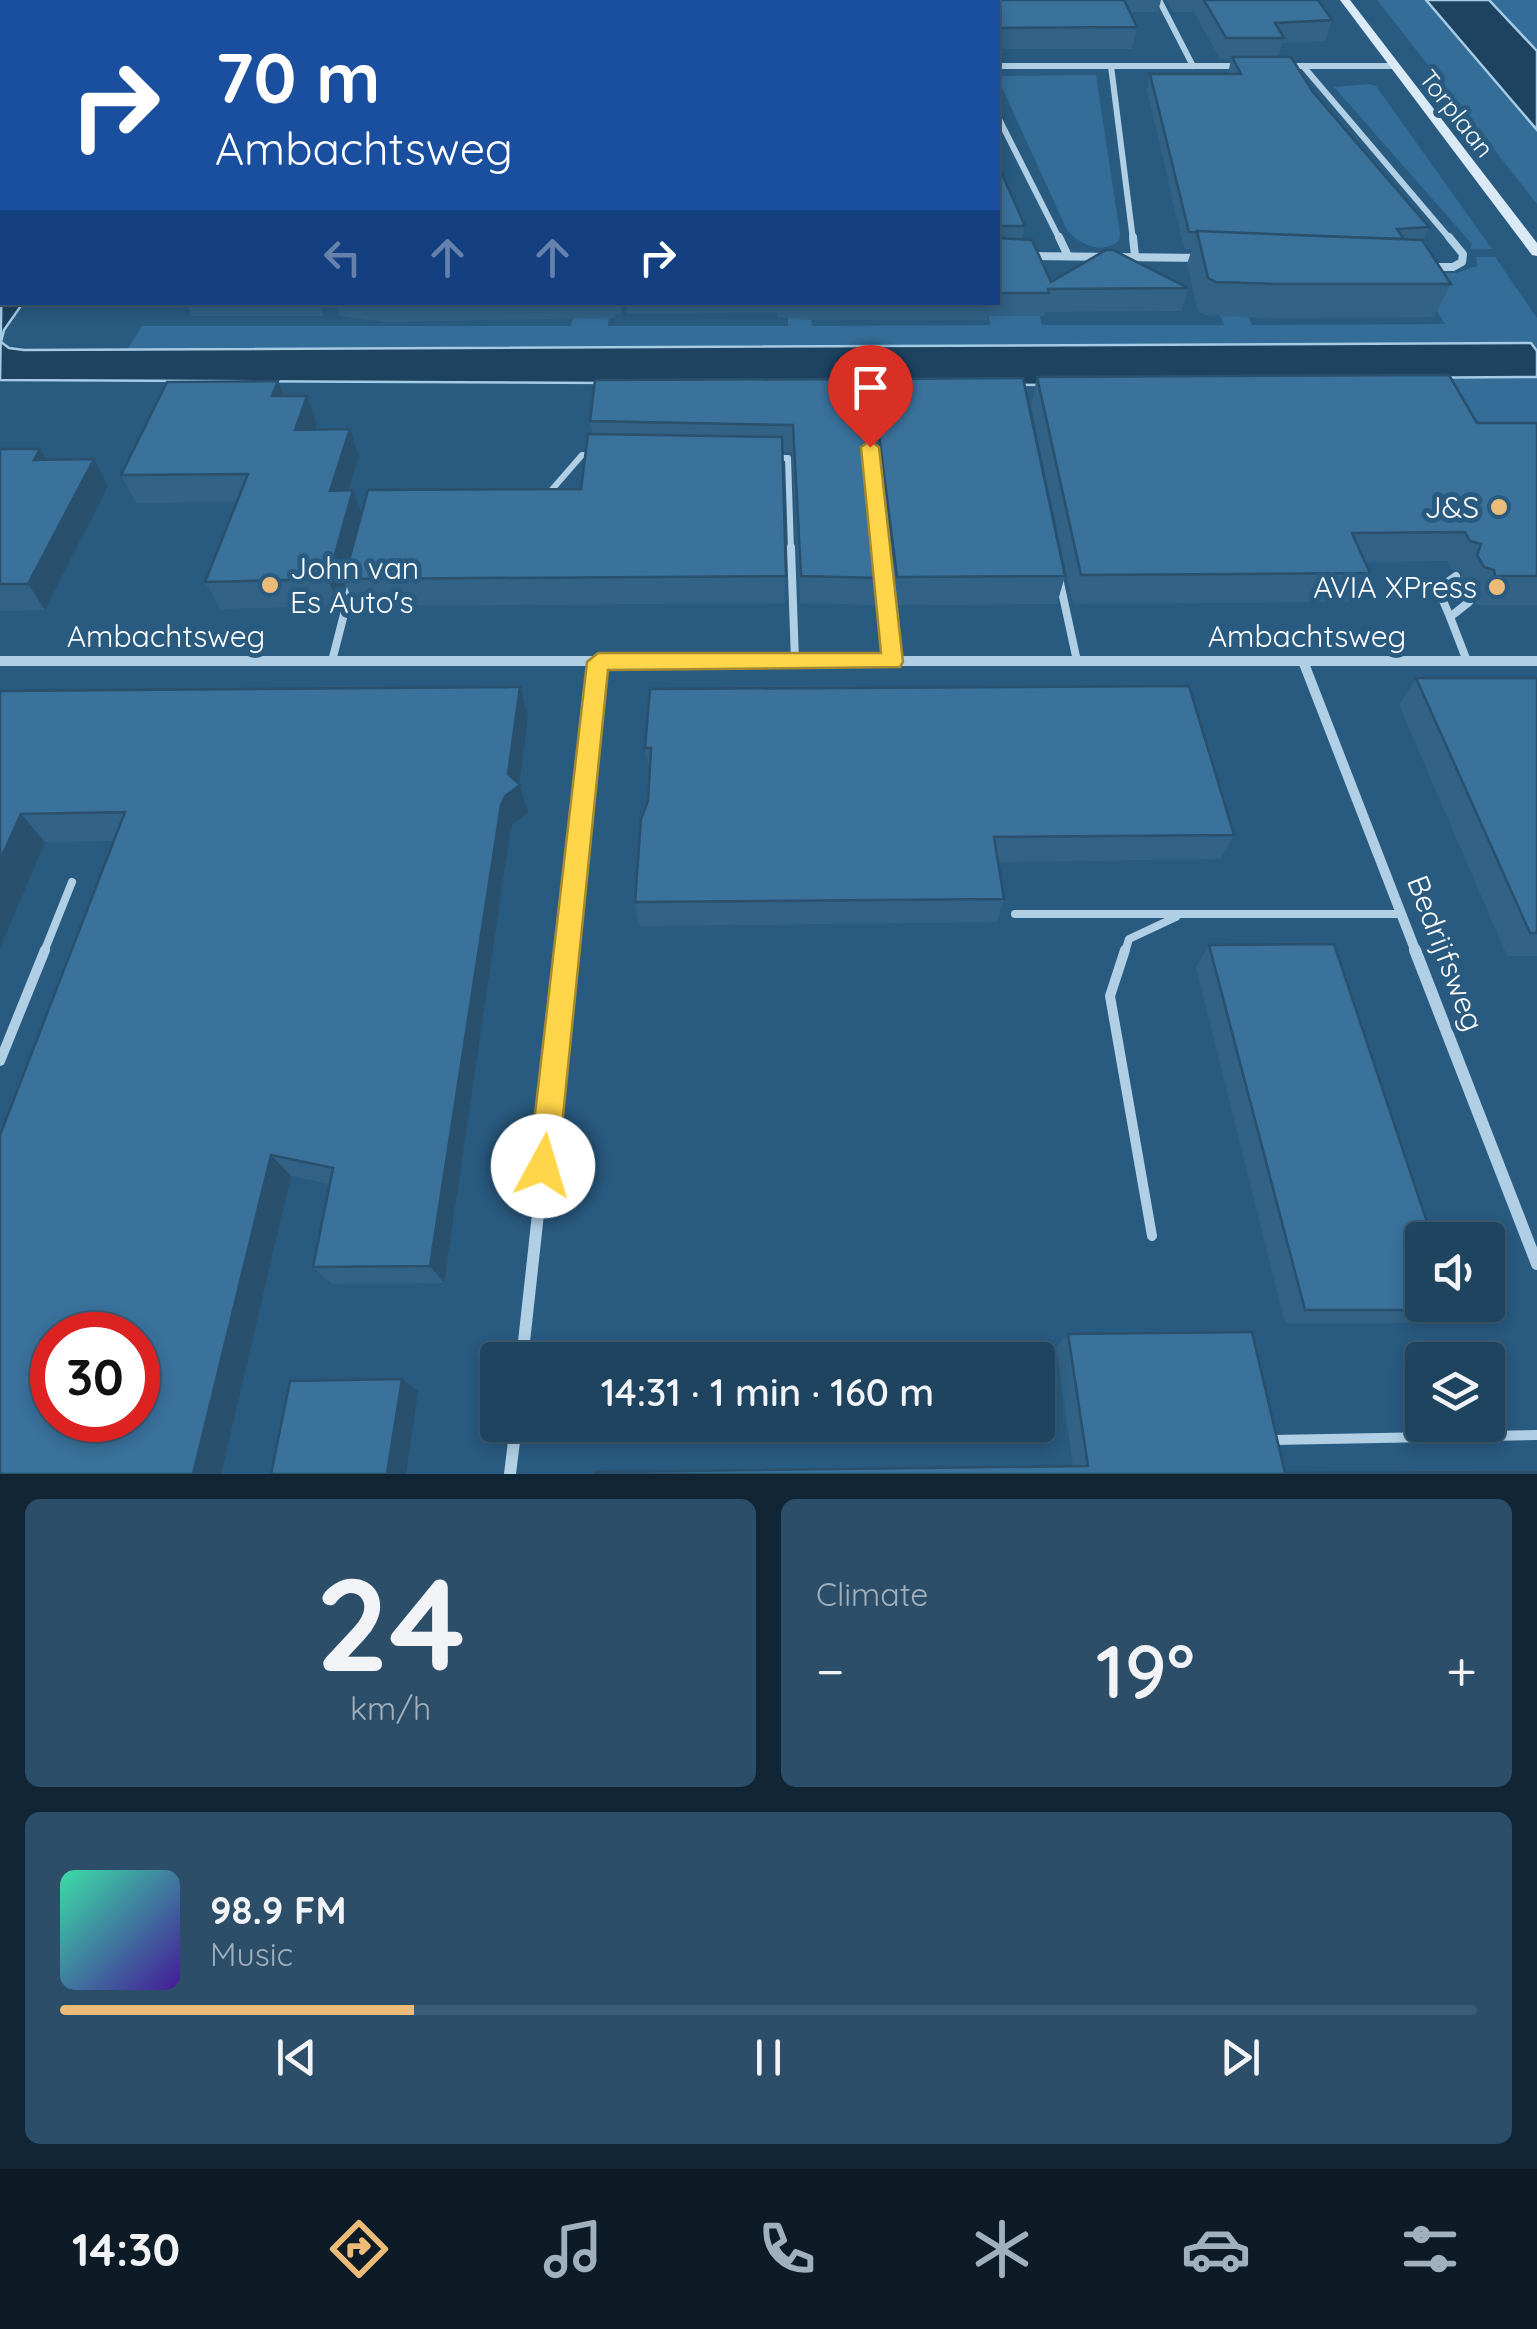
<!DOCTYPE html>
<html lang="en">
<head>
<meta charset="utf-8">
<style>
  :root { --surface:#1f4460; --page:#2c4e69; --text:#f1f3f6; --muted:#a1b0bd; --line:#3c5c75; --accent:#ecbb77 }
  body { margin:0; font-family:Quicksand,sans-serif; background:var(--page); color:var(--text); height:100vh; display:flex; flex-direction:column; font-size:38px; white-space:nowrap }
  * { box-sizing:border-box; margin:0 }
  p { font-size:32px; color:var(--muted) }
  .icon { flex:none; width:55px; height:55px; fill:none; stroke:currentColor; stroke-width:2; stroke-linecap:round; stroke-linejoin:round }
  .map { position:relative; height:1474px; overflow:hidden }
  .drawer { display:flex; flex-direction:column; gap:25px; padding:25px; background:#112535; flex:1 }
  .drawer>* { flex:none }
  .top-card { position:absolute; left:0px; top:0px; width:1000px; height:305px; box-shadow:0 5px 15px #0003,0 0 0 2px var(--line); background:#1a4fa0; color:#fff; overflow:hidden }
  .tools { position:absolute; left:1405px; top:1222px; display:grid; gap:20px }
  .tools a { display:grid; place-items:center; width:100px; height:100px; border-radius:10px; background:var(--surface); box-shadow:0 5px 15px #0003,0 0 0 2px var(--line); font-size:50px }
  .speed { position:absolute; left:30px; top:1312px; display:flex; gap:20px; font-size:50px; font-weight:700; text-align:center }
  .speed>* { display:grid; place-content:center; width:130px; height:130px; border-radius:50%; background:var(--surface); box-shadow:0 5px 15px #0003,0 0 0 2px var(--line); line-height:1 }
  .speed .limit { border:15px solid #d22; background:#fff; color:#111 }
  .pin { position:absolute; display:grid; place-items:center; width:85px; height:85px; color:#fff; margin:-102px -42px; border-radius:50% 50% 50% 0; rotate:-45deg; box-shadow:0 0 10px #0007 }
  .pin .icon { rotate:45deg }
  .me { position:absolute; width:110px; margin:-55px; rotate:6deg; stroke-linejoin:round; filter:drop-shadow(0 0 8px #0008) }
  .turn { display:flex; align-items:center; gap:35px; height:210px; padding:0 50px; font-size:45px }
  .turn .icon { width:130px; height:130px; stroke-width:2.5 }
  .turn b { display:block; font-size:70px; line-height:85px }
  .lanes { display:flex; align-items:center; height:95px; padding:0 50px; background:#0003; justify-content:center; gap:50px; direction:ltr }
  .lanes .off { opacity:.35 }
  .big { font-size:75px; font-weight:600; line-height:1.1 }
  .drawer .tile { flex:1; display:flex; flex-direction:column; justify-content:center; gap:15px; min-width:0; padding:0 35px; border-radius:15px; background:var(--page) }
  .drawer .dial { align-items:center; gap:0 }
  .dial b { font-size:130px; line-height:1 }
  .song { display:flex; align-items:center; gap:30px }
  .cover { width:120px; height:120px; border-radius:15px; background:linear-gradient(135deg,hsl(160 70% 55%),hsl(260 70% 35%)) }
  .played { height:10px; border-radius:5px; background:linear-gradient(90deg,var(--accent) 25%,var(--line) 25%) }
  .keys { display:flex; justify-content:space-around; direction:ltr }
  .heat { display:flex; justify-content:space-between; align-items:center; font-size:55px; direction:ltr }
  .drawer .tiles { flex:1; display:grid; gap:25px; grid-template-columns:1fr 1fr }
  .tile:last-child { grid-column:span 2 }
  .trip { position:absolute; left:480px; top:1342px; width:575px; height:100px; border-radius:10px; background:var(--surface); box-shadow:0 5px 15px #0003,0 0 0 2px var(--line); font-weight:600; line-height:100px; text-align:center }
  .menu { display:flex; height:160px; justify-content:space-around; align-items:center; background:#0c1b26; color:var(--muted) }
  .menu .icon { width:70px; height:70px }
  .menu .on { color:var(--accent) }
  .menu b { font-size:45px; color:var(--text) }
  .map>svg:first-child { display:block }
  .green { fill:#346d97 }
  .water { fill:#1d4361; stroke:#a5cbe5; stroke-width:2.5 }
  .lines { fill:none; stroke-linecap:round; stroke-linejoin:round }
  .lane-far2 { stroke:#b0cfe5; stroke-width:6 }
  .lane-far1 { stroke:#b0cfe5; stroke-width:8 }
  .lane { stroke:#b0cfe5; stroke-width:10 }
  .street-far3 { stroke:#b0cfe5; stroke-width:6 }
  .street-far2 { stroke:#b0cfe5; stroke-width:8 }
  .street-far1 { stroke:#b0cfe5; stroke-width:10 }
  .street { stroke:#b0cfe5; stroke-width:12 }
  .secondary { fill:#d9e9f5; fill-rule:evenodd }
  .wall { fill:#326286 }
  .shaded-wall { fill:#29506d }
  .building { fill:#3a729c; stroke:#29506d; stroke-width:2.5; fill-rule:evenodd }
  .route { fill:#ffd54a; stroke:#a68a30; stroke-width:2.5 }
  .poi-dot { fill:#ecbb77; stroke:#295a80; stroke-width:4 }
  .labels { text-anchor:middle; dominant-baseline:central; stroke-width:10; stroke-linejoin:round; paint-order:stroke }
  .far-street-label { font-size:25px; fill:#fff; stroke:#295a80 }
  .poi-label { font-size:30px; fill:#fff; stroke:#295a80; text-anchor:end }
  .street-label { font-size:30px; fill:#fff; stroke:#295a80 }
</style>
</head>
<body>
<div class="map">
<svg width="1537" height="1474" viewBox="0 0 1537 1474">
  <rect width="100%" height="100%" fill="#295a80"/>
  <g class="green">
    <polygon points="1377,0 1426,0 1537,130 1537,204"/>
    <polygon points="1489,0 1537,0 1537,51"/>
    <path d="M1096,75L1120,234L1119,241C1101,255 1080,245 1067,230L998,79V76Z"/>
    <polygon points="1369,84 1376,86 1492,249 1470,249 1472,244 1334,87"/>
    <polygon points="1476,257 1495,257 1537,318 1537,351 1531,343 127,350 142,326 571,326 577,302 610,303 608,326 788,326 788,302 810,303 812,326 990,325 987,303 998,302 1028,276 1042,325 1224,325 1203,274 1229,273 1252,325 1445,324 1412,273 1456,273 1477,266"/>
    <polygon points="1537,377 1537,429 1362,436 1336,378"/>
  </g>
  <g class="water">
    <polygon points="1426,0 1489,0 1537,51 1537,130"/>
    <polygon points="2,261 2,302 23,303 4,330 1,342 9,348 24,350 1531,343 1537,351 1537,377 1251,379 1046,385 0,380"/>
  </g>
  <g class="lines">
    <g class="lane-far2">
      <polyline points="866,412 880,549"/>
      <polyline points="776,458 788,458 791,549"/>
      <polyline points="549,493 582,455 592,455"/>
    </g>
    <g class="lane-far1">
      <polyline points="791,547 795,661"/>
      <polyline points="880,547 892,661"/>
      <polyline points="1059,578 1077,661"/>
      <polyline points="1450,617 1438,589 1456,576"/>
      <polyline points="332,661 351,587"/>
      <polyline points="1467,661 1450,617 1469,602"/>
      <polyline points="1015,914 1401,914"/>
      <polyline points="44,952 72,882"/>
      <polyline points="1125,952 1129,939 1176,917"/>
    </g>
    <g class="lane">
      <polyline points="1125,950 1110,996 1152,1236"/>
      <polyline points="0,1061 45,950"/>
      <polyline points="1273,1440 1537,1435"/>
    </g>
    <g class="street-far3">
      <polyline points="1159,0 1193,66"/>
      <polyline points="998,66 1241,66"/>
      <polyline points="1111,66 1133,240"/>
      <polyline points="1298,66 1393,66"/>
      <polyline points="1303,66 1451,240"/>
      <polyline points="998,117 1060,240"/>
    </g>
    <g class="street-far2">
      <polyline points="1059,237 1068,256"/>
      <polyline points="1133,237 1135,256"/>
      <polyline points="1030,256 1203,258"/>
      <polyline points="1430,267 1453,267 1462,262 1463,254 1449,237"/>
    </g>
    <g class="street-far1">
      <polyline points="0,661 1537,661"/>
      <polyline points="1303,661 1416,952"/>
      <polyline points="566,952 598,661"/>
    </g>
    <g class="street">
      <polyline points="1415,950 1537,1264"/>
      <polyline points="522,1360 567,950"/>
      <polyline points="510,1474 516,1425"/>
    </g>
    <polygon class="secondary" points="1340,0 1350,0 1537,243 1537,256 1532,255"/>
  </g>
  <g class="wall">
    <polygon points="532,0 1161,0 1158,12 1130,12 1137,27 1132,49 998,49 998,2"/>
    <polygon points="1167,0 1318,0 1332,20 1325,41 1282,43 1278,57 1313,92 1429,227 1422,241 1451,284 1434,317 1265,318 1205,315 1198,311 1187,264 1192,249 1184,249 1147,90 1150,74 1228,74 1231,59 1220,59 1194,12 1173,12"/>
    <polygon points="998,165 1025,226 1022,240 1051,282 1188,288 1181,311 1045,312 1044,316 987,316 987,320 812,320 777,317 777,313 627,314 626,302 998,302"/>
    <polygon points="186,302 320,302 324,316 192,316"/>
    <polygon points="336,302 621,302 622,314 615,314 615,318 385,322 340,316"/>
    <polygon points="1037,377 1477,423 1537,423 1537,605 1476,605 1475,598 1465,596 1459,583 1463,572 1452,570 1447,561 1365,562 1370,573 1354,602 1073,604 1031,406"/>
    <polygon points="872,379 1065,576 1057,604 894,605 870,407"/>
    <polygon points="284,396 307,396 317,424 315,429 359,457 349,490 353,490 361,514 581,489 592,434 590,421 863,398 881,578 879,605 800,603 792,453 782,452 785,603 354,606 345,582 339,606 220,609 205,582 237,502 136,503 121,475"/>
    <polygon points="0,449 40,449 47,460 108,486 45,610 0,611"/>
    <polygon points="1416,678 1537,678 1537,956 1507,956 1399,705"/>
    <polygon points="0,691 528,717 519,784 528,813 513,824 510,833 444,1283 332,1284 313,1267 330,1184 291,1176 221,1474 0,1474 114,841 45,842 0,948"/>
    <polygon points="645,748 1234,835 1220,859 998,862 1004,899 997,922 639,926 635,902 648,801 650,774"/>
    <polygon points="1209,945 1457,1310 1431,1323 1285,1323 1196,967"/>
    <polygon points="1068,1334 1285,1473 1537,1474 595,1474 1073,1466 1056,1347"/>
  </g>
  <g class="shaded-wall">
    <polygon points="420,0 435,0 434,2 419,2"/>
    <polygon points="278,381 289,409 272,396"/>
    <polygon points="307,396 317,424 305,457 295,430"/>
    <polygon points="350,429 359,457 340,518 330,491"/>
    <polygon points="40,449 56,476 34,460"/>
    <polygon points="94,459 108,486 45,610 28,584"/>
    <polygon points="353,490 363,518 344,579 345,582 339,606 328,579"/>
    <polygon points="520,687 528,717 519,786 520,785 528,813 513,824 510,833 444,1283 430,1266"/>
    <polygon points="21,814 45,842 0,948 0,860"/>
    <polygon points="271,1155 291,1176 221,1474 193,1474"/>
    <polygon points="402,1379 418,1391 406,1474 387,1474"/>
  </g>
  <g class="building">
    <polygon points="130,0 420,0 419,2 128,2"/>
    <polygon points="532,0 1124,0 1137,27 998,28 998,2 531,2"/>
    <polygon points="1204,0 1318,0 1332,20 1275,23 1284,38 1226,38"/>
    <polygon points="1232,57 1291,57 1313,92 1429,227 1397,229 1404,239 1189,232 1150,74 1241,74"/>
    <polygon points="998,165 1025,226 999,226 998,231"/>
    <polygon points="1197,231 1422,240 1451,284 1277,284 1216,282 1208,278"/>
    <polygon points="998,238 1032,240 1051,282 1106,250 1113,250 1188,288 1048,289 1049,293 998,293"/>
    <polygon points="1449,375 1477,423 1537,423 1537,576 1495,576 1494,570 1484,567 1477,555 1481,544 1470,541 1465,532 1352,533 1370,573 1081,575 1037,377"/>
    <polygon points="1023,378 1065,576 897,577 872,379"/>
    <polygon points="864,379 861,385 881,578 801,576 793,425 590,421 595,380"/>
    <polygon points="278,381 272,396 307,396 295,430 350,429 330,491 353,490 328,579 205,582 248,474 121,475 167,382"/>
    <polygon points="588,434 782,437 786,576 344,579 368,490 581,489"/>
    <polygon points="0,449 40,449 34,460 94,459 28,584 0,584"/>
    <polygon points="1416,678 1537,678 1537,933 1530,933"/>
    <polygon points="1189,686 1234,835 994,837 1004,899 635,902 641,819 648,801 651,748 645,748 650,689"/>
    <path d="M520,687L508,774L520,785L505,796L501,805L430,1266L313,1267L333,1168L271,1155L193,1474H0V1135L125,812L21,814L0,860V691ZM52,1335H138V1420H52Z"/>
    <polygon points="1334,944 1433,1240 1422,1240 1422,1305 1455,1305 1457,1310 1305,1310 1209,945"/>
    <polygon points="1252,1332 1285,1473 1537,1472 1537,1474 595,1474 595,1472 1088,1466 1068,1334"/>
    <polygon points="402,1379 387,1474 271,1474 290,1381"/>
  </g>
  <polygon class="route" points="870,441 879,447 903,662 900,667 608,670 558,1166 554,1176 543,1181 533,1176 529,1166 587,662 598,653 881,653 861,447"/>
  <g class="poi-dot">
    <circle cx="1499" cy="507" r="10"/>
    <circle cx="270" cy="585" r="10"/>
    <circle cx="1497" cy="587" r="10"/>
  </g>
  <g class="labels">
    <g class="far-street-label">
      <text transform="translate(1457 113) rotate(52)">Torplaan</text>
    </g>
    <g class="poi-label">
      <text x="1479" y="507">J&amp;S</text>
      <text x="290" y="568" text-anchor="start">John van<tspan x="290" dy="34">Es Auto's</tspan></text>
      <text x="1477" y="587">AVIA XPress</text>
    </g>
    <g class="street-label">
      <text x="166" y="636">Ambachtsweg</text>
      <text x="1307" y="636">Ambachtsweg</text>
      <text transform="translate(1446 953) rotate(69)">Bedrijfsweg</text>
    </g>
  </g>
</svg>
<div class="tools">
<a><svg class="icon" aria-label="sound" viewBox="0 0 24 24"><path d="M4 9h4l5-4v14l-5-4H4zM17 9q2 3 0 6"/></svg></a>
<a><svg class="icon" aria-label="layers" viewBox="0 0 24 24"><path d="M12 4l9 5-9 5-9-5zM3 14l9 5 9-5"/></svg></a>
</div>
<div class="speed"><div class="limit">30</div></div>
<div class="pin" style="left:870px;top:447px;background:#d93025"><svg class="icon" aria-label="arrive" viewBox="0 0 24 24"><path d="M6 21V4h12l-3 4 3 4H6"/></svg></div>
<svg class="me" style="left:543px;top:1166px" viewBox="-20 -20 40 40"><circle r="19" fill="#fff"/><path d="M0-13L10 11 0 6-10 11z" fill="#ffd54a"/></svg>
<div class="trip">14:31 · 1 min · 160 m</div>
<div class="top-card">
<div class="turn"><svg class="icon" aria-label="right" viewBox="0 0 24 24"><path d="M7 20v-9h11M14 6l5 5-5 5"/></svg><div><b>70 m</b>Ambachtsweg</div></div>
<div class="lanes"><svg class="icon off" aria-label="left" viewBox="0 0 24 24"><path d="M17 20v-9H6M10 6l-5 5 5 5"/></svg><svg class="icon off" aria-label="ahead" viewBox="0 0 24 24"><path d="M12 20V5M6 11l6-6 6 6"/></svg><svg class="icon off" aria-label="ahead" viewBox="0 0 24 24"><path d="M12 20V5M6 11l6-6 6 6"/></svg><svg class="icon" aria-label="right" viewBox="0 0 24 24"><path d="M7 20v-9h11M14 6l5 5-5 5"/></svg></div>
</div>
</div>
<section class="drawer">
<div class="tiles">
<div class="tile dial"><b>24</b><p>km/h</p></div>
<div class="tile"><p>Climate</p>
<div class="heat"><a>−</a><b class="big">19°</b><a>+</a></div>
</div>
<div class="tile">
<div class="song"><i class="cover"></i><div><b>98.9 FM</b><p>Music</p></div></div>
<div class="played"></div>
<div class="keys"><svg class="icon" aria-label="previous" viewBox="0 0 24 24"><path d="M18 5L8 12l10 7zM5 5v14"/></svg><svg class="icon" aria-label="pause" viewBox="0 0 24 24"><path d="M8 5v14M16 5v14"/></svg><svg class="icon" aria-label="next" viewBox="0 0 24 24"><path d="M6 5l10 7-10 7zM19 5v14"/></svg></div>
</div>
</div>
</section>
<nav class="menu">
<b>14:30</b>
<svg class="icon on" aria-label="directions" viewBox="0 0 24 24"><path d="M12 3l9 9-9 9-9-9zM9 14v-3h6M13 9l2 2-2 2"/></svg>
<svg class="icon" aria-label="music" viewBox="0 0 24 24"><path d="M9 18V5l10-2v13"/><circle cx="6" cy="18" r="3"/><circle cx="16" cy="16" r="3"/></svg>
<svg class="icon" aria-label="phone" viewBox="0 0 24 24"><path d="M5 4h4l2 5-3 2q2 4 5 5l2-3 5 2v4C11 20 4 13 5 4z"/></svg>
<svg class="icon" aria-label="climate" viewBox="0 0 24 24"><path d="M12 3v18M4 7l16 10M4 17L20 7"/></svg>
<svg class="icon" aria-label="car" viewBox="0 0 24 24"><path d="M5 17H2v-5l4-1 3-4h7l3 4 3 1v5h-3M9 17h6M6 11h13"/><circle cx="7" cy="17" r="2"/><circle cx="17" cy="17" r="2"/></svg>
<svg class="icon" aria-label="filters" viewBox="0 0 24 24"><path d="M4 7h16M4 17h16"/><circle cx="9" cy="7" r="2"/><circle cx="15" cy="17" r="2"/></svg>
</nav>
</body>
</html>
